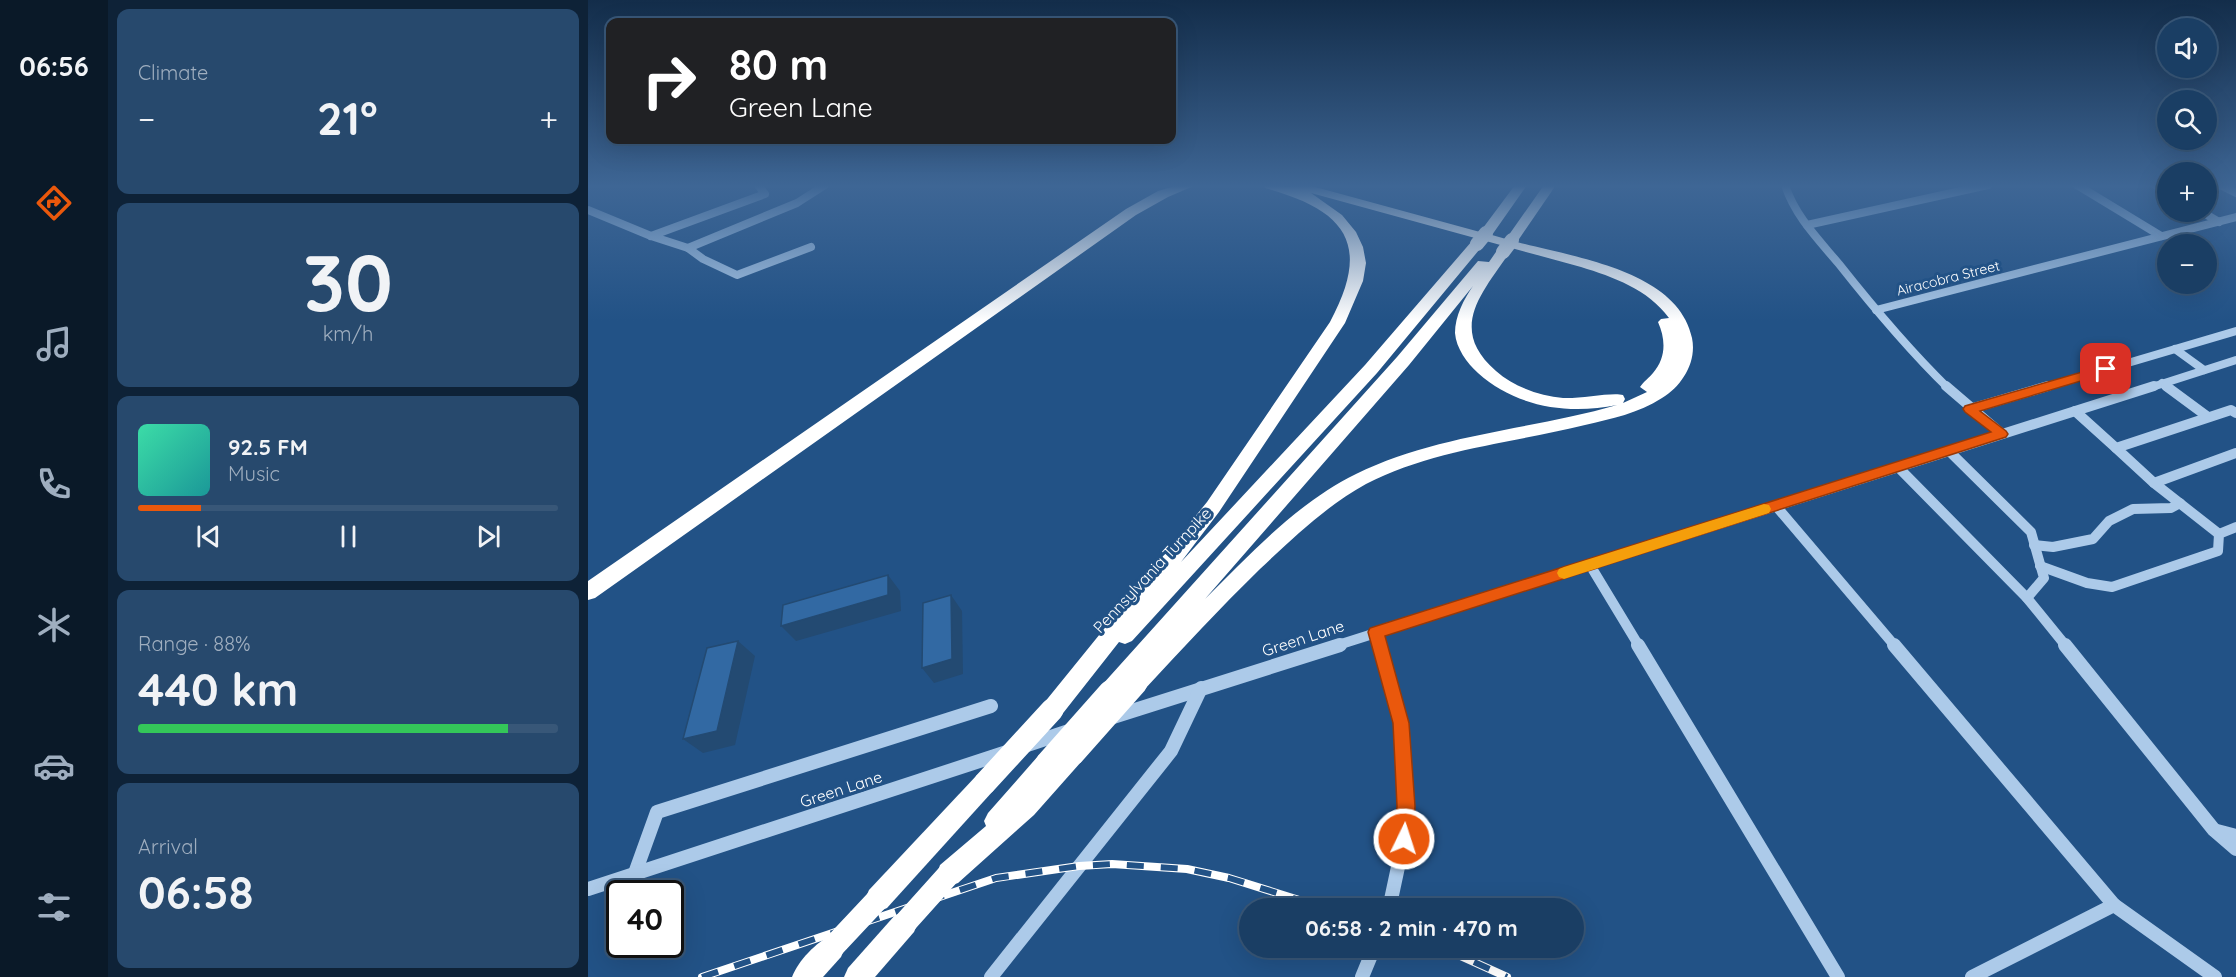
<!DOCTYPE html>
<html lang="en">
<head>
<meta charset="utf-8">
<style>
  :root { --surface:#1a3e64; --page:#27496d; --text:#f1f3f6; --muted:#9faebf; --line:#385778; --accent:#ea580c }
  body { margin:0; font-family:Quicksand,sans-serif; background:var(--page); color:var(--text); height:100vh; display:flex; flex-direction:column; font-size:22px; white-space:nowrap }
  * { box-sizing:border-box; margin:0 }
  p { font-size:20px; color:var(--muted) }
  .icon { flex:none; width:33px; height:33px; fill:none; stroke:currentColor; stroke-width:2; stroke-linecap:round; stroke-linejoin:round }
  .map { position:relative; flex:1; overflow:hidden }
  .sheet { display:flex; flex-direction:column; gap:9px; padding:9px; background:#0e2237; width:480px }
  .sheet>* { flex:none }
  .guide { position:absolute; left:18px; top:18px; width:570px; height:126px; border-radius:12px; box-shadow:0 6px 24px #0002,0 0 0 2px var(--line); background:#202124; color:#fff; overflow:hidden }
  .fabs { position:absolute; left:1569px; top:18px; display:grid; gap:12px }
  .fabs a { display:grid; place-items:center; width:60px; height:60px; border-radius:50%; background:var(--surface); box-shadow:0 6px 24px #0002,0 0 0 2px var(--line); font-size:30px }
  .speed { position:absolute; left:18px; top:880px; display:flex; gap:12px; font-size:30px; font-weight:700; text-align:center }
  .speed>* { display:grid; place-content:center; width:78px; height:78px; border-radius:50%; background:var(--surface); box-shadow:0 6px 24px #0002,0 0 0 2px var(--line); line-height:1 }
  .speed .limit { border:3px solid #111; border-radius:9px; background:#fff; color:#111 }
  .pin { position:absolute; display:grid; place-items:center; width:51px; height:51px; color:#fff; margin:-26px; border-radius:12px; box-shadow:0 3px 9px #0006 }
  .me { position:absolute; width:66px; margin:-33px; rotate:4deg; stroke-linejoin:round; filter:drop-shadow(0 0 4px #0008) }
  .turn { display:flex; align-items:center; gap:21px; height:126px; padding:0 24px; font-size:27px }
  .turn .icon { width:78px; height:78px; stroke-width:2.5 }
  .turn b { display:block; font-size:42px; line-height:51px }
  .big { font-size:45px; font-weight:700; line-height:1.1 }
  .sheet .widget { flex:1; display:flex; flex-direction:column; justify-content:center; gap:9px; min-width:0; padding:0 21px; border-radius:12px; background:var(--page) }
  .sheet .dial { align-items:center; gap:0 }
  .dial b { font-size:78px; line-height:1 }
  .song { display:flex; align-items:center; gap:18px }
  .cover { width:72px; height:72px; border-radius:9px; background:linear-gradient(135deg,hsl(160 70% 55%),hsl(180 70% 35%)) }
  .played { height:6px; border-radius:3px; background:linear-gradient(90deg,var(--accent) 15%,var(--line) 15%) }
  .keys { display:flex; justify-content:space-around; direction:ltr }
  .heat { display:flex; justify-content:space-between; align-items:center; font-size:33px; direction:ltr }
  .charge { height:9px; border-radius:4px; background:linear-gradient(90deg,#34c759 88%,var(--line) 0) }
  .trip { position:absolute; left:651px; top:898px; width:345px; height:60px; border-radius:30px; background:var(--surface); box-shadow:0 6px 24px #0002,0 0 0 2px var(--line); font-weight:700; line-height:60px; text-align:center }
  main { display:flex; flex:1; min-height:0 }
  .dock { display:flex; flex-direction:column; width:108px; justify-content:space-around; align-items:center; background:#0a1928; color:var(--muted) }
  .dock .icon { width:42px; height:42px }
  .dock .current { color:var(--accent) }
  .dock b { font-size:27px; color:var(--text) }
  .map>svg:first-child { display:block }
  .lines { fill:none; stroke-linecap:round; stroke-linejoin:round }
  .minor-far2 { stroke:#accae9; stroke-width:8 }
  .minor-far1 { stroke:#accae9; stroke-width:10 }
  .minor { stroke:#accae9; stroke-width:14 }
  .highway { fill:#fff; fill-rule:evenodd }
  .rail-casing { stroke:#fff; stroke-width:8 }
  .rail { stroke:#225286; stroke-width:6; stroke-dasharray:17; stroke-linecap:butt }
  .highway-bridge-far1 { stroke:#fff; stroke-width:14 }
  .highway-bridge { stroke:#fff; stroke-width:23 }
  .shaded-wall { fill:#234a72 }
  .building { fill:#3269a3; stroke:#234a72; stroke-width:1.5 }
  .route { fill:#ea580c; stroke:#983908; stroke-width:1.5 }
  .slow { fill:#f59e0b }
  .labels { text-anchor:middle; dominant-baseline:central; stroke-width:6; stroke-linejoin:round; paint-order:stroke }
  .far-street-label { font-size:14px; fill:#fff; stroke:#225286 }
  .street-label { font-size:16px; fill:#fff; stroke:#225286 }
</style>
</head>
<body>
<main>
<nav class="dock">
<b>06:56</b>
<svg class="icon current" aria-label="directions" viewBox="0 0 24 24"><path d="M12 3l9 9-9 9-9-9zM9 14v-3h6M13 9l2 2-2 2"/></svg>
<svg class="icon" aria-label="music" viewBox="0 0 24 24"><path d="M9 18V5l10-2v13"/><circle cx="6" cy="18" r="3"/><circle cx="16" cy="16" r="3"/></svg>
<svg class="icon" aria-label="phone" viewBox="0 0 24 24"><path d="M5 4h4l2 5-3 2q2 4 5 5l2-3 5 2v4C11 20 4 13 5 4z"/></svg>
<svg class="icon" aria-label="climate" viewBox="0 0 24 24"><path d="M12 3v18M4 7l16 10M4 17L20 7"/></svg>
<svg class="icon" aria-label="car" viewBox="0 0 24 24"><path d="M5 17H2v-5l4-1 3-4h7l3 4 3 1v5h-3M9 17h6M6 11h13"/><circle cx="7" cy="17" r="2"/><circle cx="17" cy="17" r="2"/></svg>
<svg class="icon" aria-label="filters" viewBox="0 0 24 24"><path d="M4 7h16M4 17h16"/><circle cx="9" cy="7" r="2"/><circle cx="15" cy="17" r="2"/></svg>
</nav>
<section class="sheet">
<div class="widget"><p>Climate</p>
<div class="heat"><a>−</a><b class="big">21°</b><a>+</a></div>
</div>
<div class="widget dial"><b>30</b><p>km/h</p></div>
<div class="widget">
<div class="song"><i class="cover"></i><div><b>92.5 FM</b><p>Music</p></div></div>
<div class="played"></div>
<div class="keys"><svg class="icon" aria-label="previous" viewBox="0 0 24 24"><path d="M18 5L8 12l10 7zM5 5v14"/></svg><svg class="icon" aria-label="pause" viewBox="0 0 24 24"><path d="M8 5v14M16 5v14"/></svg><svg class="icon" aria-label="next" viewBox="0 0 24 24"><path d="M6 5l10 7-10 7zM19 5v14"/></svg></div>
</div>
<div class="widget"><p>Range · 88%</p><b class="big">440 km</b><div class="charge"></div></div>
<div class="widget"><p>Arrival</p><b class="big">06:58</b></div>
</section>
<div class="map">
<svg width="1648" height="977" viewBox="0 0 1648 977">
  <rect width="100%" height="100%" fill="#225286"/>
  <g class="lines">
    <g class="minor-far2">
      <path d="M1197,185C1207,216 1230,239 1251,264C1285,307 1320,349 1360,388"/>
      <polyline points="1489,185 1573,236"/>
      <polyline points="1567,185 1580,192"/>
      <polyline points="1632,185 1648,193"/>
      <polyline points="0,210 63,236 100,248 209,203 237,185"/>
      <polyline points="1614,212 1631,222"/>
      <polyline points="1219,225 1400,185"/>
      <polyline points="63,236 177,194 170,185"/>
      <polyline points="100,248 115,259 149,275 223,247"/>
      <polyline points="1288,310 1648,217"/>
      <polyline points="1587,349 1616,370"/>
      <polyline points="1574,383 1580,388"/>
      <polyline points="1455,388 1648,331"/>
      <polyline points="1561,388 1648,360"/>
    </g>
    <g class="minor-far1">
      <polyline points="1358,386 1414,434"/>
      <polyline points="1578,386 1620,417"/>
      <polyline points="1382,409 1460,386"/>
      <polyline points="1487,411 1528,448"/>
      <polyline points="1361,451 1443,532 1456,578 1439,598"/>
      <polyline points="1310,467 1439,598 1478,646"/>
      <polyline points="1566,483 1648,453"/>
      <polyline points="1188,506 1307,646"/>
      <polyline points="1631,534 1566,483 1528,448 1643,410 1648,413"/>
      <polyline points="1446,545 1465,547 1505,539 1521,521 1545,509 1583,508 1592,503"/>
      <polyline points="1002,565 1051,646"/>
      <polyline points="1452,566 1499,583 1524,587 1630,551 1631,534 1648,527"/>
      <polyline points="788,632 792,646"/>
      <polyline points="747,646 1566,386"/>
    </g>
    <g class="minor">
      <polyline points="792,645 813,723 818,806 816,839 801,909"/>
      <polyline points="1050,645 1250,977"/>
      <polyline points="1306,645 1526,905 1384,977"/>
      <polyline points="1477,645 1626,830 1648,849"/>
      <polyline points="525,717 752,645"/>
      <polyline points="439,745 481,731"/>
      <polyline points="1629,831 1648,836"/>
      <polyline points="47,873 69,812 403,706"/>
      <polyline points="0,889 419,752"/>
      <polyline points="1526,905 1627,977"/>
      <polyline points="403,977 583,751 613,688"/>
      <polyline points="774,977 786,948"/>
    </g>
    <g class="highway">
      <polygon points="590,185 608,185 580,197 548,215 7,598 0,600 0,581 538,209 570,191"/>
      <path d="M675,185L702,187L701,185H720L892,232L927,185H939L904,235L918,239L956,185H968L929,242C984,257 1090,270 1104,338C1109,362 1094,386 1074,398C1051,413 1023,419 997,425C925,443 845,449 778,484C738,506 705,538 672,569C632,608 594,649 556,690L548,693L539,688L530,699L522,702L514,699L511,692L514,685L809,357L890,261L901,262L910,249L915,248L922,252C893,294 860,329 908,371C926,387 952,396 975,398C992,399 1024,392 1035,395L1037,399L1035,403L1059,392L1052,387C1056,381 1061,378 1065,373C1078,358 1078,340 1070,322L1073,319L1081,318C1060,289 1025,277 993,267L723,193L754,215L768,232L775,247L778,263L775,281L757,323L631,512L593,562L777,365L884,241H894L896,244L789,373L544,641L537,644L531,642L472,717L464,720L456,717L453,710L456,703L619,502L742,322C784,244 758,210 677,188ZM885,286C876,299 867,316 867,333C868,348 879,363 890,373C928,407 979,415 1029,405C943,430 849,434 768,474C709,503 662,554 617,599L821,365Z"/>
      <polygon points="485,743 493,746 496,754 493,762 446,815 370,883 361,886 352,883 349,874 352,865 398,826 396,821 400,813 451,755 459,752 468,757 477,746"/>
      <polygon points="397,772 405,775 409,783 405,791 299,908 290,912 281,908 277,899 281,890 389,775"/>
      <polygon points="317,910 326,914 330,923 326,932 287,977 256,977 260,968 308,914"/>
      <path d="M244,935L253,939L257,948L253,957L235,977H204C210,961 228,942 244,935Z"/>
    </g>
    <defs>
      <g id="rail">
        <polyline points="855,948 919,977"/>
        <polyline points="114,977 408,878 491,866 524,864 599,869 641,878 740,909"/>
      </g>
    </defs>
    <use href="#rail" class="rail-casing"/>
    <use href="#rail" class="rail"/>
    <g class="highway-bridge-far1">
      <polyline points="889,244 898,233"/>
      <polyline points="915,252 924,240"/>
    </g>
    <g class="highway-bridge">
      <polyline points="485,754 548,683"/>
      <polyline points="459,763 522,692"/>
      <polyline points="397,783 464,710"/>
      <polyline points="317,923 361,874"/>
      <polyline points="244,948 290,899"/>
    </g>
  </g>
  <g class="shaded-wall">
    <polygon points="300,575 312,591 313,611 208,641 193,626"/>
    <polygon points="363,595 374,611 375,674 346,683 334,668"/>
    <polygon points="150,641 167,656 147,745 115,753 95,739"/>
  </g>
  <g class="building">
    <polygon points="300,575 300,595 193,626 195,605"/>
    <polygon points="363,595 364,659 334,668 335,603"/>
    <polygon points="150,641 129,731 95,739 119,648"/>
  </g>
  <linearGradient id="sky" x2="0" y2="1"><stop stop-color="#132d4a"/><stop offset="0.58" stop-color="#3e6695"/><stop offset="1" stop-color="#3e6695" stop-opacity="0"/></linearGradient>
  <rect width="1648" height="321" fill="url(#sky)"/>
  <polygon class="route" points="1518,365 1524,369 1523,372 1392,411 1418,431 1420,434 1418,437 797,636 821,723 827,806 825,839 822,845 816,848 809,845 807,839 809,806 805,723 780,632 782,628 1403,432 1377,412 1375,409 1377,406"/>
  <polygon class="slow" points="1176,504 1181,505 1183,509 1181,513 976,579 971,577 969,573 971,569 976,567"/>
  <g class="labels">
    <g class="far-street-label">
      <text transform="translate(1360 278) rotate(-14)">Airacobra Street</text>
    </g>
    <g class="street-label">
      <text transform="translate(564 570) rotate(-47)">Pennsylvania Turnpike</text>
      <text transform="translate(715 638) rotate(-18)">Green Lane</text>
      <text transform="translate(253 789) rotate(-18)">Green Lane</text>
    </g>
  </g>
</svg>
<div class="fabs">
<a><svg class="icon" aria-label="sound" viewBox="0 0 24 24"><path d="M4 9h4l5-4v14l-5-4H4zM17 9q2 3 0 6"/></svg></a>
<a><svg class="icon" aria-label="search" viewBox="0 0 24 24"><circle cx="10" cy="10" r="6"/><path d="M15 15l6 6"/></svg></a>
<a>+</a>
<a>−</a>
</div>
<div class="speed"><div class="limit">40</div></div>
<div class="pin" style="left:1518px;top:369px;background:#d93025"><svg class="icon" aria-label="arrive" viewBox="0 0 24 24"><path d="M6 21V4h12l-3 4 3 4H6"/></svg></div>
<svg class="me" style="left:816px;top:839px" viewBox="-20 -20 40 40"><circle r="17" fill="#ea580c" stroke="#fff" stroke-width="3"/><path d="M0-11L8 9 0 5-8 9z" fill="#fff"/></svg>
<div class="trip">06:58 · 2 min · 470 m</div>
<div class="guide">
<div class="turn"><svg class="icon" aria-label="right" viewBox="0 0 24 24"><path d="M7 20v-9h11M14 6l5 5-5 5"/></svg><div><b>80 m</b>Green Lane</div></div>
</div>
</div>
</main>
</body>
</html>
